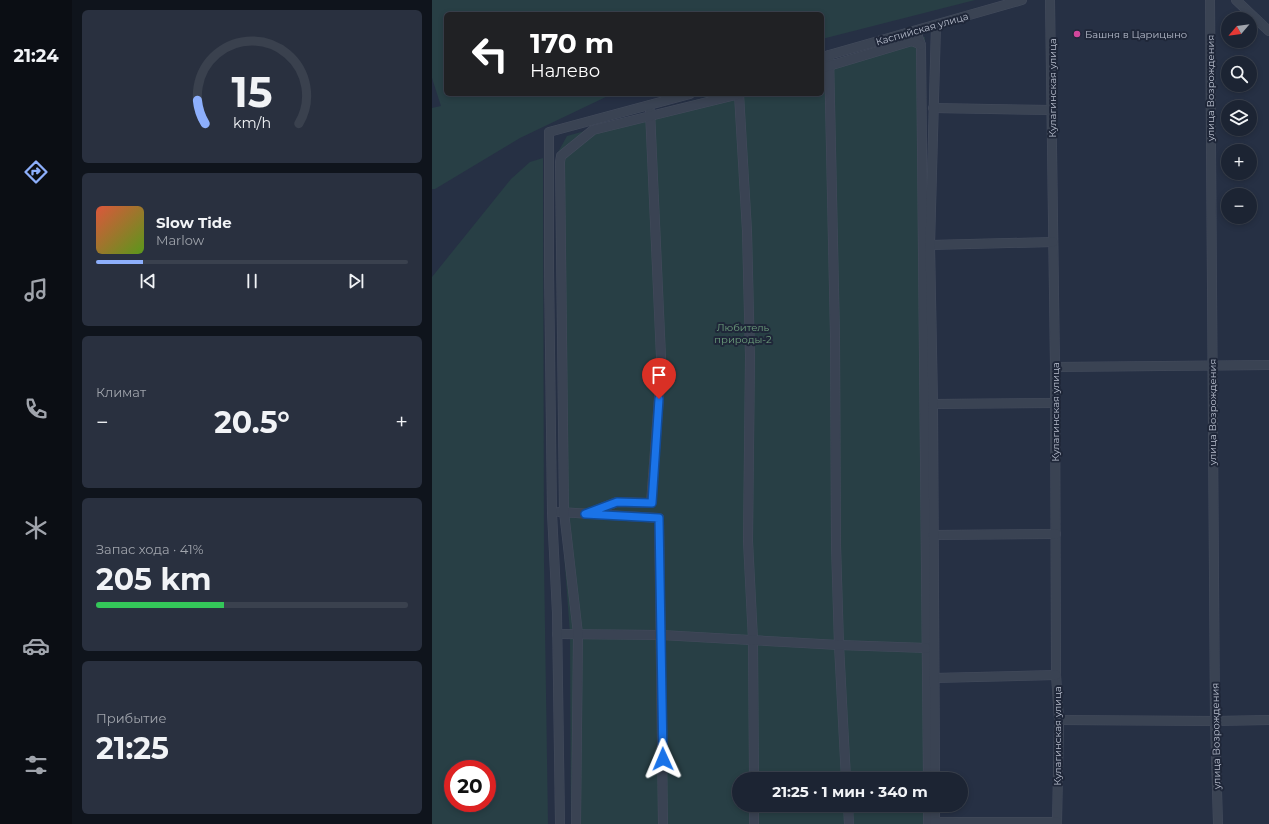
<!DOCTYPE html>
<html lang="ru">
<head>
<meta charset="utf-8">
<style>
  :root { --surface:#1c2433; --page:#29303f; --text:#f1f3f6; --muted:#a0a4ac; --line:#3a414e; --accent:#8daffc }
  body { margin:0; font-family:Montserrat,sans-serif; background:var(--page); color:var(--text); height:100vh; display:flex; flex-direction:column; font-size:15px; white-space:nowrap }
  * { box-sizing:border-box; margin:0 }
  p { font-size:13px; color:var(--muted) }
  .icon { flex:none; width:22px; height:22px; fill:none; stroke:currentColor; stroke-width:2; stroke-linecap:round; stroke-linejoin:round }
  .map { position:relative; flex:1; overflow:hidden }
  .drawer { display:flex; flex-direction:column; gap:10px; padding:10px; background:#0f141c; width:360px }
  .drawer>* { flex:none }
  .banner { position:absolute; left:12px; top:12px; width:380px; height:84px; border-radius:6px; box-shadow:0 2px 6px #0003,0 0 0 1px var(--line); background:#202124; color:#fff; overflow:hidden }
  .needle { width:26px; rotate:241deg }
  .fabs { position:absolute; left:789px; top:12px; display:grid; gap:8px }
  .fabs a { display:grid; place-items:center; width:36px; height:36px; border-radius:50%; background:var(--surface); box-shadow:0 2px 6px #0003,0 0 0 1px var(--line); font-size:20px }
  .speed { position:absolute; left:12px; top:760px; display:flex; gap:8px; font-size:20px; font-weight:700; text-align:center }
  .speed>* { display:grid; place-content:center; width:52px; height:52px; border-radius:50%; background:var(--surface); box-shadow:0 2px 6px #0003,0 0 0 1px var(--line); line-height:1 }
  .speed .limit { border:6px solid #d22; background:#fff; color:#111 }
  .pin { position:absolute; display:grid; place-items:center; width:34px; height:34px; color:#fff; margin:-41px -17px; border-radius:50% 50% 50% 0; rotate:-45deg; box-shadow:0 0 4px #0007 }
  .pin .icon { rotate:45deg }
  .me { position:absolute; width:44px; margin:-22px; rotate:359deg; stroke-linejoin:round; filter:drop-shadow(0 0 3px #0008) }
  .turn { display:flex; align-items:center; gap:14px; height:84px; padding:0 20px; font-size:18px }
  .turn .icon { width:52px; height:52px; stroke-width:2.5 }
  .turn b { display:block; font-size:28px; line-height:34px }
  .big { font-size:30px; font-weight:700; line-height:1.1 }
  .drawer .card { flex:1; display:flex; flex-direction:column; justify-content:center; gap:6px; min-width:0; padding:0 14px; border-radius:6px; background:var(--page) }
  .drawer .dial { align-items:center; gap:0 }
  .dial svg { height:104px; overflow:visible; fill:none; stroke:var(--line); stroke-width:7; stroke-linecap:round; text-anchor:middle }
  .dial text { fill:var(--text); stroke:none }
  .song { display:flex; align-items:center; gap:12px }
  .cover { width:48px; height:48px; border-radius:6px; background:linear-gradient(135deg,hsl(10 70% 55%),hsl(90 70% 35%)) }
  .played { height:4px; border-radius:2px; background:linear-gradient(90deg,var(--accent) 15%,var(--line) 15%) }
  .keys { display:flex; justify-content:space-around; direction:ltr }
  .heat { display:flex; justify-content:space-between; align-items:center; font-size:22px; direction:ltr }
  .charge { height:6px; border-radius:3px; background:linear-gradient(90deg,#34c759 41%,var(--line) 0) }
  .trip { position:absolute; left:300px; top:772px; width:236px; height:40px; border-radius:20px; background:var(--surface); box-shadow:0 2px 6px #0003,0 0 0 1px var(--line); font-weight:700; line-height:40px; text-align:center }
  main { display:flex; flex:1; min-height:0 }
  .dock { display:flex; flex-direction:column; width:72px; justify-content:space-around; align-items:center; background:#0b0e14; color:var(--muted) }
  .dock .icon { width:28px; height:28px }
  .dock .current { color:var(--accent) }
  .dock b { font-size:18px; color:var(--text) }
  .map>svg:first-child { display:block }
  .green { fill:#283f45; fill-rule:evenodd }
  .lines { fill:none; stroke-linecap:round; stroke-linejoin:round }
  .minor-casing { stroke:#444c5d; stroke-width:10 }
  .minor { stroke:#3a4353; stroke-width:9 }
  .route-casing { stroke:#114b97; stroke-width:10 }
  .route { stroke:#1a73e8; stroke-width:7 }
  .hotel-dot { fill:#d1479c; stroke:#1f2739; stroke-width:1.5 }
  .labels { text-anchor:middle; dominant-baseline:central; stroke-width:4; stroke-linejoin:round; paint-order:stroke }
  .street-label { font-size:10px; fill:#b8becd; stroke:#1f2739 }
  .poi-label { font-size:10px; fill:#b8becd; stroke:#1f2739; text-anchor:start }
  .park-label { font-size:10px; fill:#6e9f7d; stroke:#1f2739 }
</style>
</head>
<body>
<main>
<nav class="dock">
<b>21:24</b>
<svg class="icon current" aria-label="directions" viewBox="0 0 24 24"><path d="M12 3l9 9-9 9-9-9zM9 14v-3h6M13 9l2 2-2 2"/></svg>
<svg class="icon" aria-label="music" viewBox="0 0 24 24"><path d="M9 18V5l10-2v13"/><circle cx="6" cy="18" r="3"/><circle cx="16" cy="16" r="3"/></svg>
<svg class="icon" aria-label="phone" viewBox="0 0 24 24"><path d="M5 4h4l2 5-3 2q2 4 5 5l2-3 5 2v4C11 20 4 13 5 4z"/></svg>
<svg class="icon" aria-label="climate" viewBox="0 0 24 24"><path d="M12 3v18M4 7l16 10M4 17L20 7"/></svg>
<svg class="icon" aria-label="car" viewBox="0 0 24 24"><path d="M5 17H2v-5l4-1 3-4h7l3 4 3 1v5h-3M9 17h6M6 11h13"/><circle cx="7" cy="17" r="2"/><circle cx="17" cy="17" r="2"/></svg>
<svg class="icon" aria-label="filters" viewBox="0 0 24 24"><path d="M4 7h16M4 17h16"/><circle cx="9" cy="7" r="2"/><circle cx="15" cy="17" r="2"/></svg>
</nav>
<section class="drawer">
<div class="card dial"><svg viewBox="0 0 100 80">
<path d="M14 69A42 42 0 1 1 86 69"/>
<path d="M14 69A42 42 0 0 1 8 51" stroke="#8daffc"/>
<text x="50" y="56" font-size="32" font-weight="700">15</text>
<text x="50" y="72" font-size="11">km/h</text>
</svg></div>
<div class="card">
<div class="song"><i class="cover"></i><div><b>Slow Tide</b><p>Marlow</p></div></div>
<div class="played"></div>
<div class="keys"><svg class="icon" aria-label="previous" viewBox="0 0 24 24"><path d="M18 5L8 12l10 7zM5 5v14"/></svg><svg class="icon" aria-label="pause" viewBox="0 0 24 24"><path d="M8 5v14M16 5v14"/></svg><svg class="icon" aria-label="next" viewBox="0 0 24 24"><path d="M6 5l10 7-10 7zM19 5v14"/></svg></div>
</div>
<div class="card"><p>Климат</p>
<div class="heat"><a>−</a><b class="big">20.5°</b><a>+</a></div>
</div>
<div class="card"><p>Запас хода · 41%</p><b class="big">205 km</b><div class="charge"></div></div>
<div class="card"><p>Прибытие</p><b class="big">21:25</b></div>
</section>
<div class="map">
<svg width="837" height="824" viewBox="0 0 837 824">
  <rect width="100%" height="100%" fill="#263044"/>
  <g class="green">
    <polygon points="0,0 543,0 390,39 390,14 14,14 14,94 180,94 88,138 3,189 0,189 0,108 9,106 0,78"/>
    <polygon points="486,37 493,37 499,779 307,779 307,805 499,805 499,824 139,824 138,634 129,512 125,154 135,136 285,94 390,94 390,63 434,50"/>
    <path d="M111,158L112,563L116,824H0V277L79,179L98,162ZM21,769H55V803H21Z"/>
  </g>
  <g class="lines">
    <defs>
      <g id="minor">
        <polyline points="618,0 623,367 624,675 627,720 625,824"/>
        <polyline points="778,0 783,721 786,824"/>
        <polyline points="804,0 837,31"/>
        <polyline points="484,31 489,45 496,779"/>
        <polyline points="397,55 403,336 404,545 407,645 414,779"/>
        <polyline points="390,57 590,0"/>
        <polyline points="390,68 480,41 489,45"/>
        <polyline points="307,94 315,231 318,356 316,541 321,640 322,779"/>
        <polyline points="501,108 620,110"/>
        <polyline points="218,111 229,357"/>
        <polyline points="498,245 621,242"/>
        <polyline points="623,367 837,365"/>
        <polyline points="501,404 623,403"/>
        <polyline points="127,512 227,518 231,824"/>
        <polyline points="157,513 185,502 219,503 228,384"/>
        <polyline points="501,535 624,534"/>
        <polyline points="125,634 229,635 407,645 495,648"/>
        <polyline points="502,678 624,675"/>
        <polyline points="627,720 783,721 837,720"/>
        <polyline points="503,779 501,404 498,245 504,25"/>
        <polyline points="322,805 322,824"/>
        <polyline points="416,805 417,824"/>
        <polyline points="496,805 496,824"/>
        <polyline points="503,805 503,824"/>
        <polyline points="503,822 625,822"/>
        <polyline points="128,824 125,613 120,513 117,268 117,132 258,94"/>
        <polyline points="144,824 146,634 132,512 128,162 129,156 161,130 308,94"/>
      </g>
    </defs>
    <use href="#minor" class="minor-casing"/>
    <use href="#minor" class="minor"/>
  </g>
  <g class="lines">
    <defs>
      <polyline id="route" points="227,399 220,503 185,502 153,514 227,518 231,759"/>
    </defs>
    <use href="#route" class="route-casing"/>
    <use href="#route" class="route"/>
  </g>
  <circle class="hotel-dot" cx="645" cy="34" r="4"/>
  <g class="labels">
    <g class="street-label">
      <text transform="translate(490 29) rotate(-16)">Каспийская улица</text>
      <text transform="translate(620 88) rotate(-90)">Кулагинская улица</text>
      <text transform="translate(778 88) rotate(-90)">улица Возрождения</text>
      <text transform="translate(623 412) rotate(-90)">Кулагинская улица</text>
      <text transform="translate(780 412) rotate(-90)">улица Возрождения</text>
      <text transform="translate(625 736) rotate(-90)">Кулагинская улица</text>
      <text transform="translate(784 736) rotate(-91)">улица Возрождения</text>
    </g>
    <g class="poi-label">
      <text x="653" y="34">Башня в Царицыно</text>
    </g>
    <g class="park-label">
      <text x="311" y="327">Любитель<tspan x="311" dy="12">природы-2</tspan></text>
    </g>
  </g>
</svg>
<div class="fabs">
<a><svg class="needle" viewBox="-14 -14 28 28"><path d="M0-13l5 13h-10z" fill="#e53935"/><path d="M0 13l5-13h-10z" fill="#a0a4ac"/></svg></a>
<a><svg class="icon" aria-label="search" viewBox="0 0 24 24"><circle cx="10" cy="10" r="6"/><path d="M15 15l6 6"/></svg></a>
<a><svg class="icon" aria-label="layers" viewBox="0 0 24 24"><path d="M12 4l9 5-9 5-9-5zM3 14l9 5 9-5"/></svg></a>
<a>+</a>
<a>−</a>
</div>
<div class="speed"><div class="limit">20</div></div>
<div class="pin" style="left:227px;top:399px;background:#d93025"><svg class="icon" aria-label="arrive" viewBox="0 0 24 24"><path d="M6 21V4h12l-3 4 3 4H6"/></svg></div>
<svg class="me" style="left:231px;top:759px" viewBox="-20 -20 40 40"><path d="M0-17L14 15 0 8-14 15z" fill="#1a73e8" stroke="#fff" stroke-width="4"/></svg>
<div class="trip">21:25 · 1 мин · 340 m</div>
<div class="banner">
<div class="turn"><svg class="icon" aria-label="left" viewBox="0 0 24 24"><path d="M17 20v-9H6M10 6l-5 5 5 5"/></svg><div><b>170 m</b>Налево</div></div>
</div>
</div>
</main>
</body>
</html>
